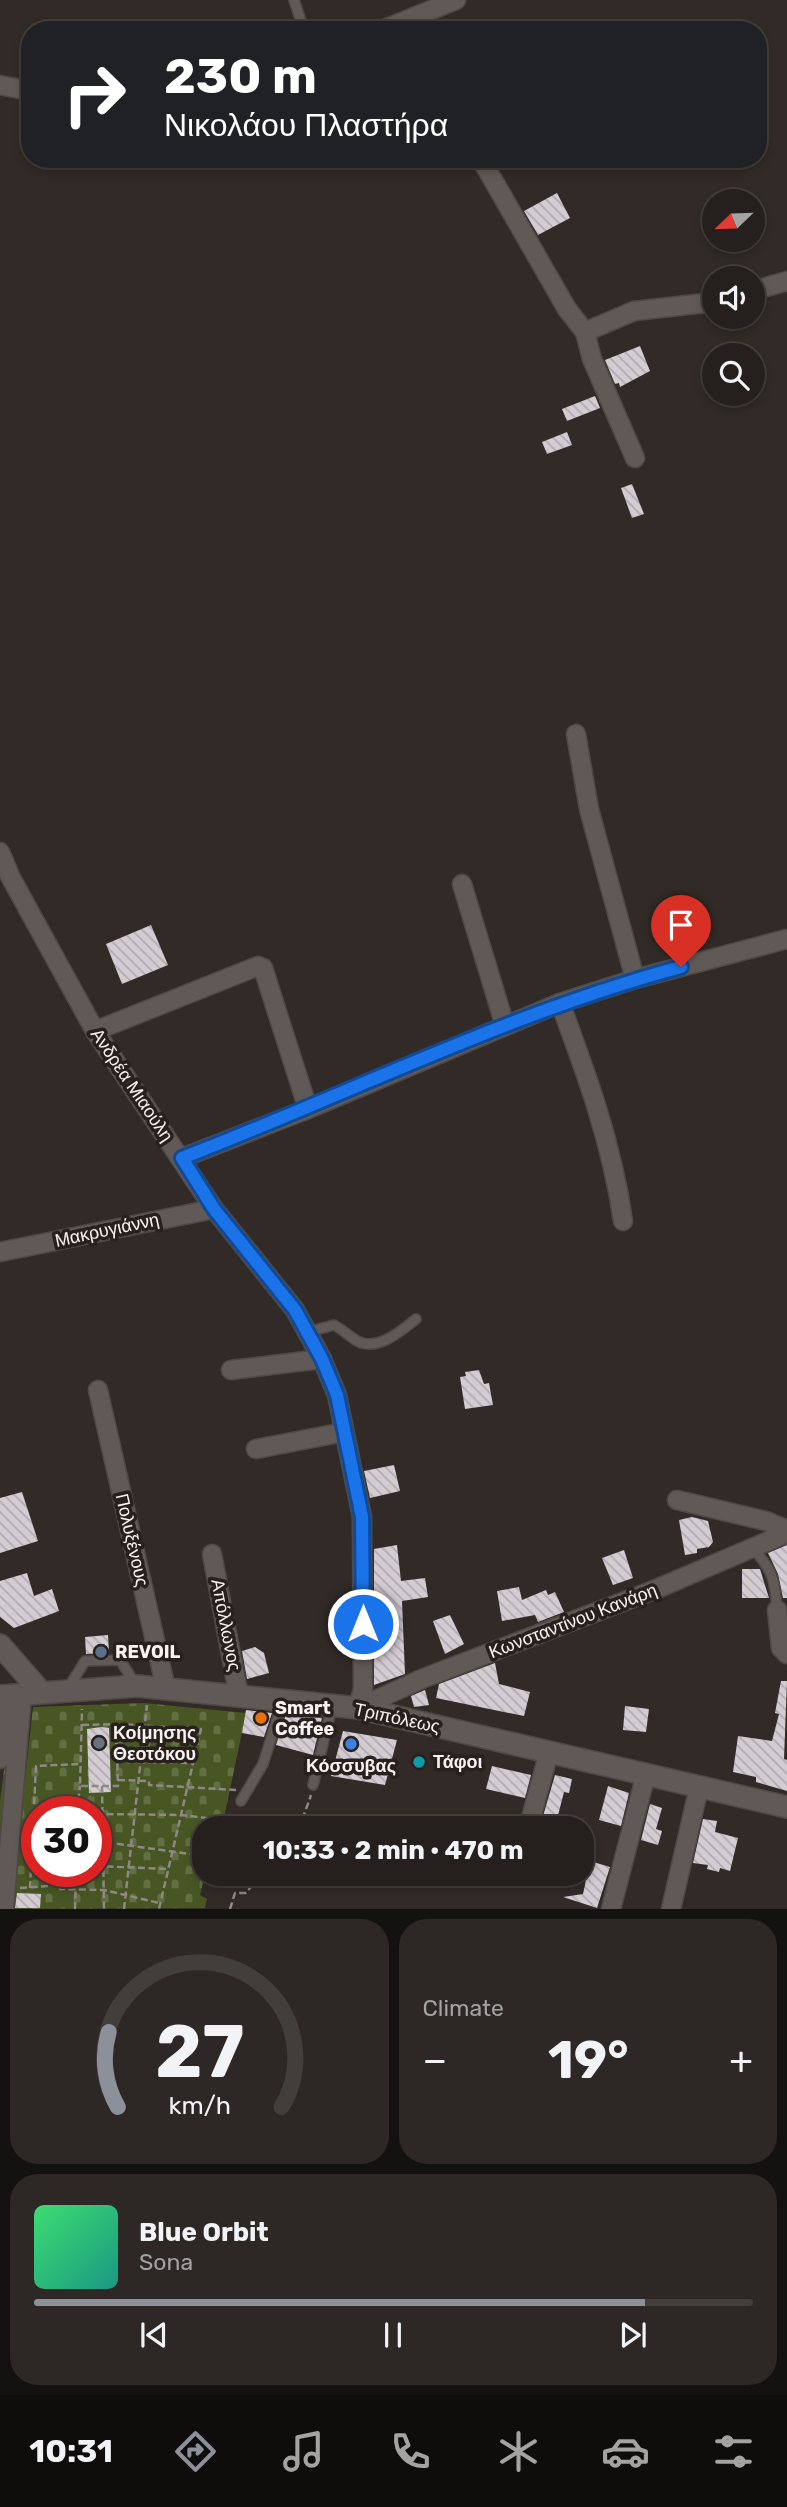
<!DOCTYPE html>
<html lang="en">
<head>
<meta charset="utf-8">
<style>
  :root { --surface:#25201d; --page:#2d2826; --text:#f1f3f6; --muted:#a3a3a4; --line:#423e3b; --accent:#8c9099 }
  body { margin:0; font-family:Rubik,sans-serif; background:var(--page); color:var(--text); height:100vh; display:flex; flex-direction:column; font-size:26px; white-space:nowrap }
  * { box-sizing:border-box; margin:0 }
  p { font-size:23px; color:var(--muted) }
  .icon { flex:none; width:38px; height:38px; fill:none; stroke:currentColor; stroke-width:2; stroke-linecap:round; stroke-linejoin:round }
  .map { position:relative; height:1909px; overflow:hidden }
  .side { display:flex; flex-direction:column; gap:10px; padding:10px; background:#141210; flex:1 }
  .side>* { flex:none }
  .hud { position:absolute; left:21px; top:21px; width:746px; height:147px; border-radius:28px; box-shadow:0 4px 10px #0003,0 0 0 2px var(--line); background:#202124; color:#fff; overflow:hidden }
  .needle { width:46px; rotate:247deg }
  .fabs { position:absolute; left:702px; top:189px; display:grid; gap:14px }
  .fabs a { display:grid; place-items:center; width:63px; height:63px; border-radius:50%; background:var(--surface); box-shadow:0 4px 10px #0003,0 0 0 2px var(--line); font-size:35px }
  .speed { position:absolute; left:21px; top:1796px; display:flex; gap:14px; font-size:35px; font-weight:700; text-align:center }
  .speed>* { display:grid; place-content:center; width:91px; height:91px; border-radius:50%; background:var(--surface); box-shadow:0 4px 10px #0003,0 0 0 2px var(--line); line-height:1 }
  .speed .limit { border:10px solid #d22; background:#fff; color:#111 }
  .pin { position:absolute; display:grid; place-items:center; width:60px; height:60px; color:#fff; margin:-72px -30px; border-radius:50% 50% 50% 0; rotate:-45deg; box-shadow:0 0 7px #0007 }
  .pin .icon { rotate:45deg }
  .me { position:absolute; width:77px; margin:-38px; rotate:0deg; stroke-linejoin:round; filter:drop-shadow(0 0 5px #0008) }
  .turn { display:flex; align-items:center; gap:24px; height:147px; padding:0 28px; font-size:32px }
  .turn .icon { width:91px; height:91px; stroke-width:2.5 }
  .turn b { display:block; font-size:49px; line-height:60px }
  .big { font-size:52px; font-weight:700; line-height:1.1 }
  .side .tile { flex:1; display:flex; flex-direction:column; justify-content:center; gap:10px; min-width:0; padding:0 24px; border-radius:28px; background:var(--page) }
  .side .dial { align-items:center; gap:0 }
  .dial svg { height:182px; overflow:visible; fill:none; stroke:var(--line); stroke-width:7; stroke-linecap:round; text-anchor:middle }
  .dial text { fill:var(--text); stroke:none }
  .song { display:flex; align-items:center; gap:21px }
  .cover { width:84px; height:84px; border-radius:10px; background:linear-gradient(135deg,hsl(140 70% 55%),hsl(170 70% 35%)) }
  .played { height:7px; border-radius:4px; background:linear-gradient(90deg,var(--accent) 85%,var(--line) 85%) }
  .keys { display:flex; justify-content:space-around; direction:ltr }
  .heat { display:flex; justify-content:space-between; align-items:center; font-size:38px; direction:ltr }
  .side .tiles { flex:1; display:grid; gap:10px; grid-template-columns:1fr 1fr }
  .tile:last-child { grid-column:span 2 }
  .trip { position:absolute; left:192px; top:1816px; width:402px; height:70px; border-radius:28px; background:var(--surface); box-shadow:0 4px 10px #0003,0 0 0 2px var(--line); font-weight:700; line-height:70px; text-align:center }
  .tabs { display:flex; height:112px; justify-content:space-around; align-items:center; background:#0f0d0c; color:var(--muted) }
  .tabs .icon { width:49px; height:49px }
  .tabs .on { color:var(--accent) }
  .tabs b { font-size:32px; color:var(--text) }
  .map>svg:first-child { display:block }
  .cemetery { fill:url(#cemetery-stones); fill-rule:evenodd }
  .park { fill:url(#park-crowns) }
  .building { fill:url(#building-back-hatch) }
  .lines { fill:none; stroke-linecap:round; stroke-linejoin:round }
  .lane-casing { stroke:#4e4846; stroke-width:12 }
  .street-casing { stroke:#4e4846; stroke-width:21 }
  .secondary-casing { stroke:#4e4846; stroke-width:24 }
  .path { stroke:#8e8886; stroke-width:2.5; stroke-dasharray:7 3.5; stroke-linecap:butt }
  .lane { stroke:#605955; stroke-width:9 }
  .street { stroke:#605955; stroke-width:18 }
  .secondary { stroke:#605955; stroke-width:21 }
  .route-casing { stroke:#114b97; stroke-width:18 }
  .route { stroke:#1a73e8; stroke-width:12 }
  .service-dot { fill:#5c6f8a; stroke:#27201d; stroke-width:2.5 }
  .food-dot { fill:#e8710a; stroke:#27201d; stroke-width:2.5 }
  .worship-dot { fill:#6b7280; stroke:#27201d; stroke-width:2.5 }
  .shop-dot { fill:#3f7fe0; stroke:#27201d; stroke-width:2.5 }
  .culture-dot { fill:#0f9aa8; stroke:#27201d; stroke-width:2.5 }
  .labels { text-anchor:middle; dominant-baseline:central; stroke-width:7; stroke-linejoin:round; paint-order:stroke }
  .street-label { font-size:18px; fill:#f8f3f1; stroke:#27201d }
  .poi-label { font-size:18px; font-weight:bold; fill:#f8f3f1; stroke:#27201d; text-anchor:start }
</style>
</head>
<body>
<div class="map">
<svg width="787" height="1909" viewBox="0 0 787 1909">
  <defs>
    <pattern id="cemetery-stones" width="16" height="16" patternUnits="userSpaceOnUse" patternTransform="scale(1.75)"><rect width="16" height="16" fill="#475623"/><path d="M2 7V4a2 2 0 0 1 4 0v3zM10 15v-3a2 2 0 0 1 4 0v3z" fill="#626f43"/></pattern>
    <pattern id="park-crowns" width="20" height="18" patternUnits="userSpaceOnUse" patternTransform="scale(1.75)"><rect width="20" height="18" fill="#475623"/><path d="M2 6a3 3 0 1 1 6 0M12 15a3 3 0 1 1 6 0" fill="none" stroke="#626f43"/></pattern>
    <pattern id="building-back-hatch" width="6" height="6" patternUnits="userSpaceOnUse" patternTransform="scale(1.75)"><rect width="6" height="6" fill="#d3ccd3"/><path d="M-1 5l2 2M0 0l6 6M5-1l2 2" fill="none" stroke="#b1abb0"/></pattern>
  </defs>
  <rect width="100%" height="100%" fill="#312a27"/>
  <path class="cemetery" d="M144,1703L246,1713L224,1818H219L216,1829H205V1874L200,1895L207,1899L205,1908L11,1909L33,1707ZM37,1811H96V1871H37Z"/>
  <polygon class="park" points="8,1739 12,1739 0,1866 0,1801"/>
  <g class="building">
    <polygon points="557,193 570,218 538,235 524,211"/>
    <polygon points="640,346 650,371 620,387 619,383 615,384 605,360"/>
    <polygon points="595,396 600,408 567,421 562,409"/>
    <polygon points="567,432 572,445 547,454 542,442"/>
    <polygon points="632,484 644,514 632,518 621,488"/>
    <polygon points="151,925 168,965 122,984 106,944"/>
    <polygon points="479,1370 484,1384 489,1383 493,1405 465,1409 460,1377 466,1376 465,1372"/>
    <polygon points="394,1465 400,1491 370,1498 364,1471"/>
    <polygon points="22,1492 38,1541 0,1553 0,1498"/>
    <polygon points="692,1517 708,1521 713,1542 709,1547 697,1549 697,1553 685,1555 679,1520"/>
    <polygon points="397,1545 401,1581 425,1578 428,1597 402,1601 405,1674 374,1685 374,1549"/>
    <polygon points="787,1545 787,1598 783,1598 778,1574 768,1553"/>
    <polygon points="624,1550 633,1578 613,1585 602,1558"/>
    <polygon points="742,1569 760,1569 769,1598 742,1598"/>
    <polygon points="27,1573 34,1596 52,1589 59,1611 14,1628 0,1617 0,1581"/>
    <polygon points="519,1587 522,1600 546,1590 548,1595 555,1592 564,1612 538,1622 535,1615 502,1621 497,1591"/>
    <polygon points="450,1615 464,1644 445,1654 433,1621"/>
    <polygon points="108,1635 109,1653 86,1654 85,1637"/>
    <polygon points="255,1647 264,1653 269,1673 247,1679 242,1651"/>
    <polygon points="495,1663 499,1684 530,1692 524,1716 436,1698 439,1684"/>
    <polygon points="781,1681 787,1681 784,1759 787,1760 787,1791 756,1782 756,1777 733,1772 738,1736 772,1741 779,1714 775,1713"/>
    <polygon points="425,1690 429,1705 414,1707 411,1696"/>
    <polygon points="625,1706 649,1709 646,1732 623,1730"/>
    <polygon points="246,1710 272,1713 264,1737 242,1733"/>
    <polygon points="286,1714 322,1718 313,1755 276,1745"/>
    <polygon points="101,1727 109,1728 111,1792 89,1793 87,1729"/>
    <polygon points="343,1731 397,1740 385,1785 331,1776"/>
    <polygon points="492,1766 531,1775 525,1798 486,1789"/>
    <polygon points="555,1775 572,1779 569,1793 564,1792 555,1827 541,1823"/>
    <polygon points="608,1786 629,1793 621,1826 599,1820"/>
    <polygon points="650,1804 662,1808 656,1829 662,1831 658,1845 641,1840"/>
    <polygon points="703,1819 717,1821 715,1832 738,1838 730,1871 720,1868 719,1872 707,1869 708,1865 693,1863"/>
    <polygon points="590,1861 610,1867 597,1908 563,1897 583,1894"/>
    <polygon points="17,1893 41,1894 40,1908 15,1908"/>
  </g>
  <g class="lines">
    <defs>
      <g id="lane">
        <polyline points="294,0 304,30"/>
        <path d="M308,1332L334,1325C342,1329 349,1336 357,1341C377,1352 401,1331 416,1319"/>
        <path d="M753,1548C773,1571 775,1580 777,1610"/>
        <polyline points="67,1690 85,1661 120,1660 136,1685"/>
        <polyline points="313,1785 332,1707"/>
        <polyline points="241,1801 263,1764 283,1701"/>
      </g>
      <g id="street">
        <polyline points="382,30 456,0"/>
        <polyline points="0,85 30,91"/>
        <polyline points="481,159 567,309 585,332 634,311 714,302"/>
        <polyline points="752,291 787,281"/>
        <polyline points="585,332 592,359 635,458"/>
        <polyline points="576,734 589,809 635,979"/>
        <polyline points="0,852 11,878 95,1031 214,1209 295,1310 322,1359 337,1395 362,1517 363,1689 358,1708"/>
        <polyline points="462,884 505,1026"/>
        <path d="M560,1003C587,1075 612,1144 623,1221"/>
        <polyline points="95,1031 258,966 263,968 308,1109"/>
        <polyline points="182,1158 308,1109 560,1003 635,979 787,939"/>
        <polyline points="0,1252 214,1209"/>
        <polyline points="231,1370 322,1359"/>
        <polyline points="98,1390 166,1689"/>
        <polyline points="256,1449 344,1432"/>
        <polyline points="677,1500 766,1521 787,1530"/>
        <polyline points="212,1554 239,1697"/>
        <polyline points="777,1610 781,1648 787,1654"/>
        <polyline points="358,1708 424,1678 654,1590 787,1533"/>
        <polyline points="0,1759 8,1695"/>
        <polyline points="528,1829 549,1752"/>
        <polyline points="4,1909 22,1694"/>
        <polyline points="611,1909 646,1774"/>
        <polyline points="671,1909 699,1787"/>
      </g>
      <g id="secondary">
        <polyline points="0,1645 41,1692"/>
        <polyline points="0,1696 137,1686 358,1708 787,1807"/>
      </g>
    </defs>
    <use href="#lane" class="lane-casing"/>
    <use href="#street" class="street-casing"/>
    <use href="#secondary" class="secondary-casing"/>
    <g class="path">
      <polyline points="116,1724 201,1729 159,1909"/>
      <polyline points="82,1725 116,1724 118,1786 80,1786 82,1709"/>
      <polyline points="117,1762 193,1763"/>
      <polyline points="118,1780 149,1781 149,1785 236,1790"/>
      <polyline points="102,1786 104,1909"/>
      <polyline points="77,1811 80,1786"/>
      <polyline points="96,1814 181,1815 215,1819"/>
      <polyline points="299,1829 311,1795"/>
      <polyline points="96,1841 205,1856"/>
      <polyline points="96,1866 168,1869"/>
      <polyline points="20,1888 60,1885 60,1889 104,1890 159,1903"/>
      <polyline points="30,1888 36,1766 81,1764"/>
      <polyline points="75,1909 76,1871"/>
      <polyline points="124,1909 147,1705"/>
      <polyline points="230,1909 235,1893 246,1893 261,1874"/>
    </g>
    <use href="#lane" class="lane"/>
    <use href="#street" class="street"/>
    <use href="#secondary" class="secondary"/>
  </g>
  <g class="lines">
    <defs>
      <path id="route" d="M363,1624L362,1517L337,1395L322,1359L295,1310L214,1209L182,1158C348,1094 509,1013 681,967"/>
    </defs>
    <use href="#route" class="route-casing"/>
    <use href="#route" class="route"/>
  </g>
  <circle class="service-dot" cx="101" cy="1652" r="7"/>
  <circle class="food-dot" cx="261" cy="1718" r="7"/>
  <circle class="worship-dot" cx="99" cy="1743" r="7"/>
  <circle class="shop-dot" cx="351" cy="1744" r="7"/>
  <circle class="culture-dot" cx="419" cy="1762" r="7"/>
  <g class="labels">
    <g class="street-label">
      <text transform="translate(132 1085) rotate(56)">Ανδρέα Μιαούλη</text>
      <text transform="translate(107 1230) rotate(-12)">Μακρυγιάννη</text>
      <text transform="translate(132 1540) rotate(77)">Πολυξένους</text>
      <text transform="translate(573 1621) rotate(-21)">Κωνσταντίνου Κανάρη</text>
      <text transform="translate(226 1625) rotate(79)">Απόλλωνος</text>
      <text transform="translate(397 1718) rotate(12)">Τριπόλεως</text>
    </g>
    <g class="poi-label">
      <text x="115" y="1652">REVOIL</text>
      <text x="275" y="1708">Smart<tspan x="275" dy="21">Coffee</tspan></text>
      <text x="113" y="1733">Κοίμησης<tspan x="113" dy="21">Θεοτόκου</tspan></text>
      <text x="433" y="1762">Τάφοι</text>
      <text x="351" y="1766" text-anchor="middle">Κόσσυβας</text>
    </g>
  </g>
</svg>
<div class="fabs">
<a><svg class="needle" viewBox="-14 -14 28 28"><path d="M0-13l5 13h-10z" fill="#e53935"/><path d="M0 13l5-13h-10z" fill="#a3a3a4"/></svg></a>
<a><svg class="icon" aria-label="sound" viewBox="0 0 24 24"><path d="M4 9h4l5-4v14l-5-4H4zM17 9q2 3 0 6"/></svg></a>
<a><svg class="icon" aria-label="search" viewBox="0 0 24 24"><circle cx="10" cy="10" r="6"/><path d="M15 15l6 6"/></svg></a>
</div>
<div class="speed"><div class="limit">30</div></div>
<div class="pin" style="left:681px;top:967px;background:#d93025"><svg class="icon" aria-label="arrive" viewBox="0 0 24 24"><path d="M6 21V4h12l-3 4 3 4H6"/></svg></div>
<svg class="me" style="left:363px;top:1624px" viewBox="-20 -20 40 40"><circle r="17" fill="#1a73e8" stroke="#fff" stroke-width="3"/><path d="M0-11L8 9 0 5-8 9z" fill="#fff"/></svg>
<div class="trip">10:33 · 2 min · 470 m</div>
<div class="hud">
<div class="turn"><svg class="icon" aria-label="right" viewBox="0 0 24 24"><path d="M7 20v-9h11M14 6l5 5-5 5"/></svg><div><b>230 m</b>Νικολάου Πλαστήρα</div></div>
</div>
</div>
<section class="side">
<div class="tiles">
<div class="tile dial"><svg viewBox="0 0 100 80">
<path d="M14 69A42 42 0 1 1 86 69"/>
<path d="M14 69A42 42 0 0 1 10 36" stroke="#8c9099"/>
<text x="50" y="56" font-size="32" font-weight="700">27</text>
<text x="50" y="72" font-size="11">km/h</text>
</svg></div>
<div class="tile"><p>Climate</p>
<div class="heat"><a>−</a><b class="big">19°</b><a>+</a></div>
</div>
<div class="tile">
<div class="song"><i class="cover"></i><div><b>Blue Orbit</b><p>Sona</p></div></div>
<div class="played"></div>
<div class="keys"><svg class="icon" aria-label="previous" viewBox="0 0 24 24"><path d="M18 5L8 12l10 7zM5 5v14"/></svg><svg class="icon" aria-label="pause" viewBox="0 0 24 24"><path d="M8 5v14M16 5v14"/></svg><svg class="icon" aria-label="next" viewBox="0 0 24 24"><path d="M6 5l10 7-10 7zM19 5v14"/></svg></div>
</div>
</div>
</section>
<nav class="tabs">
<b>10:31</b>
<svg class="icon on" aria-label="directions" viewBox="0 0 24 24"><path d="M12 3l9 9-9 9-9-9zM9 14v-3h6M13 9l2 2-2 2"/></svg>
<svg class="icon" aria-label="music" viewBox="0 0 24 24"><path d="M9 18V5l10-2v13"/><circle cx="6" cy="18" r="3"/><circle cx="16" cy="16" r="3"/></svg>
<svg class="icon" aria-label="phone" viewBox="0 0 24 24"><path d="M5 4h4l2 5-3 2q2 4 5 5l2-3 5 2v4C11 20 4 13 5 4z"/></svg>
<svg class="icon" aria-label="climate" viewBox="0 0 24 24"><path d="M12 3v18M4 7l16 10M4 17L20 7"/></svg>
<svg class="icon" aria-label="car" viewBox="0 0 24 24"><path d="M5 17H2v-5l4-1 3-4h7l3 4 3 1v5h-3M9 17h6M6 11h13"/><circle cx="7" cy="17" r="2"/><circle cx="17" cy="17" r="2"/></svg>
<svg class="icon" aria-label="filters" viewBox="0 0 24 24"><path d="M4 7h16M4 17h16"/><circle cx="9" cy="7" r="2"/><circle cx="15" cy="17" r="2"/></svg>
</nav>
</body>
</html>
